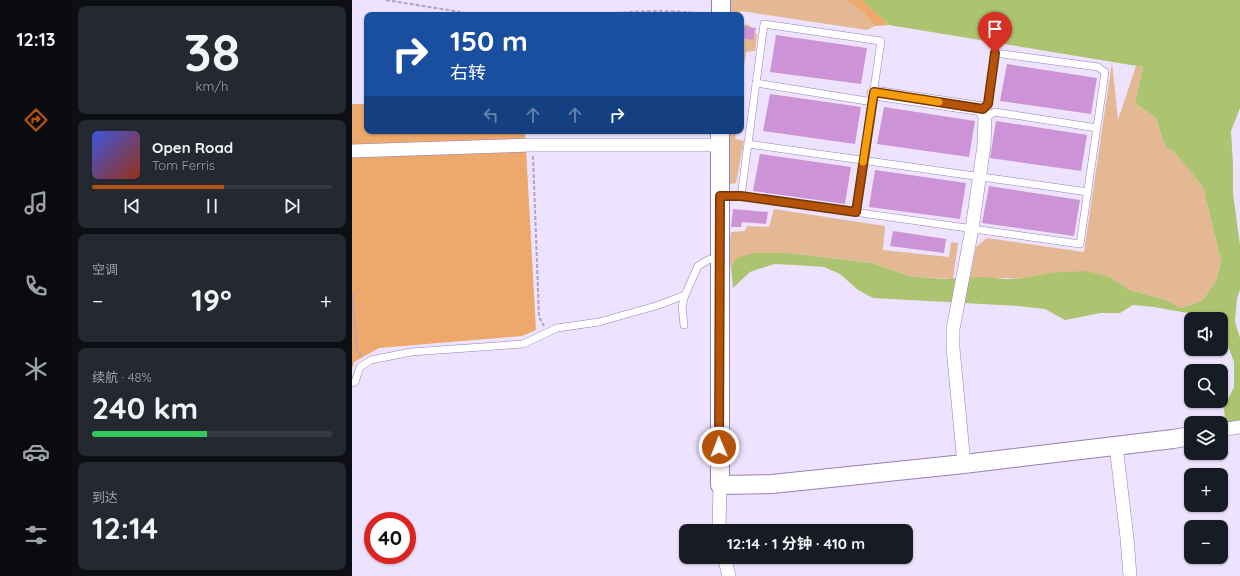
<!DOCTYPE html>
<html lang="zh">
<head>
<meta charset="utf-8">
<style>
  :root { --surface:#171b24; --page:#242831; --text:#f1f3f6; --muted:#9ea1a6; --line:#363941; --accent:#b45309 }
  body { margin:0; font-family:Quicksand,"Noto Sans SC",sans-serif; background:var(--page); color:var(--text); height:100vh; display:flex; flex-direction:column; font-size:15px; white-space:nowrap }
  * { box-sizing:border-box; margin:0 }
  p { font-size:13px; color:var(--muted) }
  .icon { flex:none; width:22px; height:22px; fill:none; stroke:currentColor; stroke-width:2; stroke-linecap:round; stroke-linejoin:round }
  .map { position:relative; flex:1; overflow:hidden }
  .drawer { display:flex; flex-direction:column; gap:6px; padding:6px; background:#0d0f14; width:280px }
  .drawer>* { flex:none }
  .guide { position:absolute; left:12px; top:12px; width:380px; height:122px; border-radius:8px; box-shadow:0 1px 3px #0004; background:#1a4fa0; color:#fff; overflow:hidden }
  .tools { position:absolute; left:832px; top:312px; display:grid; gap:8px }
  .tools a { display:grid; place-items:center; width:44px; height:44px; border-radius:8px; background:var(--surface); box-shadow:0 1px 3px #0004; font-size:20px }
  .speed { position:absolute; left:12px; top:512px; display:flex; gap:8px; font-size:20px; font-weight:700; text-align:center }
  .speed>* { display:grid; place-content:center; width:52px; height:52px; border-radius:50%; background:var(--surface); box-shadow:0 1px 3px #0004; line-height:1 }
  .speed .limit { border:6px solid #d22; background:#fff; color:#111 }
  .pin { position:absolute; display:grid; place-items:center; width:34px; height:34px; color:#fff; margin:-41px -17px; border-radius:50% 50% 50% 0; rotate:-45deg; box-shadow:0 0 4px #0007 }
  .pin .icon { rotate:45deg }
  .me { position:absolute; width:44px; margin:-22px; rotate:359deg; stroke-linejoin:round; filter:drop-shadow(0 0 3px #0008) }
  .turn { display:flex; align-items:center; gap:14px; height:84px; padding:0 20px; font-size:18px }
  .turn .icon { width:52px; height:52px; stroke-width:2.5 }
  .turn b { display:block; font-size:28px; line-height:34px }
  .lanes { display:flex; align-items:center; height:38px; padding:0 20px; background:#0003; justify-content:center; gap:20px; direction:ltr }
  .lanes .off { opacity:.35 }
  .big { font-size:30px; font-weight:700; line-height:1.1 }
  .drawer .tile { flex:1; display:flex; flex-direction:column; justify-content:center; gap:6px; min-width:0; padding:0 14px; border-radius:8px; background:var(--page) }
  .drawer .dial { align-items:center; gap:0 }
  .dial b { font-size:52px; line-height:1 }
  .song { display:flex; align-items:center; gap:12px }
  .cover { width:48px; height:48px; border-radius:6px; background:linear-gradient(135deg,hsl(230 70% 55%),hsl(10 70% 35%)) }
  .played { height:4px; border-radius:2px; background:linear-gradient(90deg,var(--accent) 55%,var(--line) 55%) }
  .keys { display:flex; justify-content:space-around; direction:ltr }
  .heat { display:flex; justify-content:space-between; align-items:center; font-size:22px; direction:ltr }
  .charge { height:6px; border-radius:3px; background:linear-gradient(90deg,#34c759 48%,var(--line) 0) }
  .trip { position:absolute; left:327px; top:524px; width:234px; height:40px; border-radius:8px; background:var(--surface); box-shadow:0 1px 3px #0004; font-weight:700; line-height:40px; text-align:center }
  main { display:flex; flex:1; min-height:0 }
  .dock { display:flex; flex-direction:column; width:72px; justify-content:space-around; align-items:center; background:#090b0e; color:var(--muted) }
  .dock .icon { width:28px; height:28px }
  .dock .active { color:var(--accent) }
  .dock b { font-size:18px; color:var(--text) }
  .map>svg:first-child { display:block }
  .green { fill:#e4b893 }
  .forest { fill:#eda86b }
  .water { fill:#acc46f }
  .building { fill:#cc93d6 }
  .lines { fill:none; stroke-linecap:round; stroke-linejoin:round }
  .lane-casing { stroke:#977fbc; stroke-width:8 }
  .street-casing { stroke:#977fbc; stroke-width:14 }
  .secondary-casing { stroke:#977fbc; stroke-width:20 }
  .path { stroke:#b0a5c0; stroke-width:2; stroke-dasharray:4 2; stroke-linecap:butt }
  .lane { stroke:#fff; stroke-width:7 }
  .street { stroke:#fff; stroke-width:13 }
  .secondary { stroke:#fff; stroke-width:18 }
  .route-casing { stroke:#753606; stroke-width:10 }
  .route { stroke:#b45309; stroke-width:7 }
  .slow { stroke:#f59e0b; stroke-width:7 }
</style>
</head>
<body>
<main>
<nav class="dock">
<b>12:13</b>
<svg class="icon active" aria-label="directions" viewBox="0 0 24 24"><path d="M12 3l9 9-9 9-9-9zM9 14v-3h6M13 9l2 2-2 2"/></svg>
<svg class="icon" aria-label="music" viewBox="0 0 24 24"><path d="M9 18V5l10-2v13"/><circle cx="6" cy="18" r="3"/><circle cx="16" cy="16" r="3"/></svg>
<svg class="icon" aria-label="phone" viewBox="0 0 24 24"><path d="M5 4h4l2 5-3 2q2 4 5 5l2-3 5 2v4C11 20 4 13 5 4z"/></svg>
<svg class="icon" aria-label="climate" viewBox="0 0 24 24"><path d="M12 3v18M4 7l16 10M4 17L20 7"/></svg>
<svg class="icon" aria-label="car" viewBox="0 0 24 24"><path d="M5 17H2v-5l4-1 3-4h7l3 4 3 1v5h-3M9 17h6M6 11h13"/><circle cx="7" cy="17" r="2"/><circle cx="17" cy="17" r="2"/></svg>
<svg class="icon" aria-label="filters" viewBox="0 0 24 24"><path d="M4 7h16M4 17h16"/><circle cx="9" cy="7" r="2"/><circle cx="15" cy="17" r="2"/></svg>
</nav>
<section class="drawer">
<div class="tile dial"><b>38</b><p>km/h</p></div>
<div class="tile">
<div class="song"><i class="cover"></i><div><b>Open Road</b><p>Tom Ferris</p></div></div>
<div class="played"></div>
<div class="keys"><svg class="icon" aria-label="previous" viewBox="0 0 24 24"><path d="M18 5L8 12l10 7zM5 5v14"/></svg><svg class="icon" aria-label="pause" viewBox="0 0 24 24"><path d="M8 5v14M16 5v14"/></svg><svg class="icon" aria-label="next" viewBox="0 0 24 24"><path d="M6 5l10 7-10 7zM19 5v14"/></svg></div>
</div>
<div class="tile"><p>空调</p>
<div class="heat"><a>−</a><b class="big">19°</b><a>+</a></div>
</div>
<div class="tile"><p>续航 · 48%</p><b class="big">240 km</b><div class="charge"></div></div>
<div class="tile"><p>到达</p><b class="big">12:14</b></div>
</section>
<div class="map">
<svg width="888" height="576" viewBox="0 0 888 576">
  <rect width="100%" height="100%" fill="#ede3fe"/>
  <g class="green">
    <polygon points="376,0 494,0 510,11 523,26 515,30 389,11 388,15 376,15"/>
    <polygon points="389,24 397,25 405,35 403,51 394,52 389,91"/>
    <polygon points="760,62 766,120 784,66 791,67 783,103 804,118 813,146 824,154 851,187 869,261 864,281 850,301 829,308 814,300 778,290 758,277 696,273 672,278 618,278 624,247 635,238 732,252"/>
    <polygon points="377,131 384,131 383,139 392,141 384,183 378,184"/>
    <polygon points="422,209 533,226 531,250 597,257 599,242 606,243 601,279 557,276 520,263 436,253 385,258 379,267 375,262 379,232 393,231 395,226 417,227"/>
  </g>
  <g class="forest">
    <polygon points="494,0 511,0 537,25 523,26 510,11"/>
    <polygon points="0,104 15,104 15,131 173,131 184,330 170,336 27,348 2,362 0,369"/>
  </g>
  <polygon class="water" points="511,0 888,0 888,108 879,131 881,164 881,193 888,245 888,290 885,298 883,322 888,338 888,428 873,421 872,407 882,387 882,362 872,335 869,331 869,319 859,319 858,317 802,307 781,305 768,313 749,313 713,320 693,309 666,306 521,298 506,290 488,274 472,267 443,265 422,264 398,272 381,288 379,267 385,258 401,253 436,253 520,263 557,276 594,279 629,277 654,279 672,278 696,273 734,271 758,277 778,290 814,300 829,308 850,301 864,281 869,261 851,187 824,154 813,146 804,118 783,103 791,67 537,25"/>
  <g class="building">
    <polygon points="389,26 404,28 401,40 389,38"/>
    <polygon points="424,35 515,48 509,84 418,72"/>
    <polygon points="655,64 745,78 739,114 648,101"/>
    <polygon points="418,94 509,107 503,144 411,131"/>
    <polygon points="532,107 623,121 617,157 525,144"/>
    <polygon points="644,121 735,135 729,171 638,158"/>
    <polygon points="408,154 499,167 493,204 401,191"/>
    <polygon points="523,170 614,183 608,219 517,207"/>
    <polygon points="637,186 728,200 722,236 630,223"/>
    <polygon points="381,209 416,212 414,224 390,222 389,227 379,227"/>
    <polygon points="541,231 594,239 592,253 538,246"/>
  </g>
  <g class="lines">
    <defs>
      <g id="lane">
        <polyline points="404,83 521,102"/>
        <polyline points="633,118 643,112 745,128"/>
        <polyline points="396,144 736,192"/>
        <polyline points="368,196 389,196 728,244 753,72 746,67 643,53 636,104 631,109"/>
        <polyline points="389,196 412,24 529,41 504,212"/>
        <polyline points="332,325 330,306 333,295 346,266 356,260 368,257"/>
        <polyline points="0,383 3,382 8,367 19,360 59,352 171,344 205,328 247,322 307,305 333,295"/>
      </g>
      <g id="street">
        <polyline points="522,93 631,109 633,118 632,145 620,229 601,329 601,348 612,464"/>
        <polyline points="0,151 180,145 368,145"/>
        <polyline points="869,430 888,427"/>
        <polyline points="764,446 775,538 778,576"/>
        <polyline points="367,531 368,485"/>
        <polyline points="372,557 377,576"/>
      </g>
      <g id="secondary">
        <polyline points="369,0 369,15"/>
        <polyline points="368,131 368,485 420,484 612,464 821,439 839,436"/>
      </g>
    </defs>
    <use href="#lane" class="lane-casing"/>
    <use href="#street" class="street-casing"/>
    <use href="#secondary" class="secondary-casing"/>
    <g class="path">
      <polyline points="34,0 127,15"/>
      <path d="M247,15C284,10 319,10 356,14"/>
      <polyline points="181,156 187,317 192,326"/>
      <polyline points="0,293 5,350 9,356"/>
    </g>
    <use href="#lane" class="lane"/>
    <use href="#street" class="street"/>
    <use href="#secondary" class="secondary"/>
  </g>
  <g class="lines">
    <defs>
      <polyline id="route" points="367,447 368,196 389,196 504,212 522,92 631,109 636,104 643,53"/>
    </defs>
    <use href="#route" class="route-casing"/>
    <use href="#route" class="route"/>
    <polyline class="slow" points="511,162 522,92 587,102"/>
  </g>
</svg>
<div class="tools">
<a><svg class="icon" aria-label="sound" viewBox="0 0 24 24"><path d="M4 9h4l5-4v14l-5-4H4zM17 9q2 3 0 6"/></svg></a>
<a><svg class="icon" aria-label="search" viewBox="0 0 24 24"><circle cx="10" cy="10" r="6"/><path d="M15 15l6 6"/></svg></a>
<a><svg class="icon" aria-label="layers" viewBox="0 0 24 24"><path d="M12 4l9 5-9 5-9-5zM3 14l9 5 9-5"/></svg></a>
<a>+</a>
<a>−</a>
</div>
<div class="speed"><div class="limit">40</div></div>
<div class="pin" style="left:643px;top:53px;background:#d93025"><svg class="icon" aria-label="arrive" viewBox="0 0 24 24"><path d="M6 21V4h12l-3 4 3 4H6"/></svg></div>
<svg class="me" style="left:367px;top:447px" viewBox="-20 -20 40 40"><circle r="17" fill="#b45309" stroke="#fff" stroke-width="3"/><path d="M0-11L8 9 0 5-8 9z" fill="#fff"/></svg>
<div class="trip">12:14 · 1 分钟 · 410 m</div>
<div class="guide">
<div class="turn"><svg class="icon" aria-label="right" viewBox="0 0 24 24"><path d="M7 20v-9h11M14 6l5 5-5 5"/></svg><div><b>150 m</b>右转</div></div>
<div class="lanes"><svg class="icon off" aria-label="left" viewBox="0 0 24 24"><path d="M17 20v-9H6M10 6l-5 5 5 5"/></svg><svg class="icon off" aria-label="ahead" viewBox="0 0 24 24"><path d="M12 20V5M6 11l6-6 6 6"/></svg><svg class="icon off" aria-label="ahead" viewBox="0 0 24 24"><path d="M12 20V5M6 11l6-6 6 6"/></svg><svg class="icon" aria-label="right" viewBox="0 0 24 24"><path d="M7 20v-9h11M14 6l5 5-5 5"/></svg></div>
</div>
</div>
</main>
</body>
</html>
